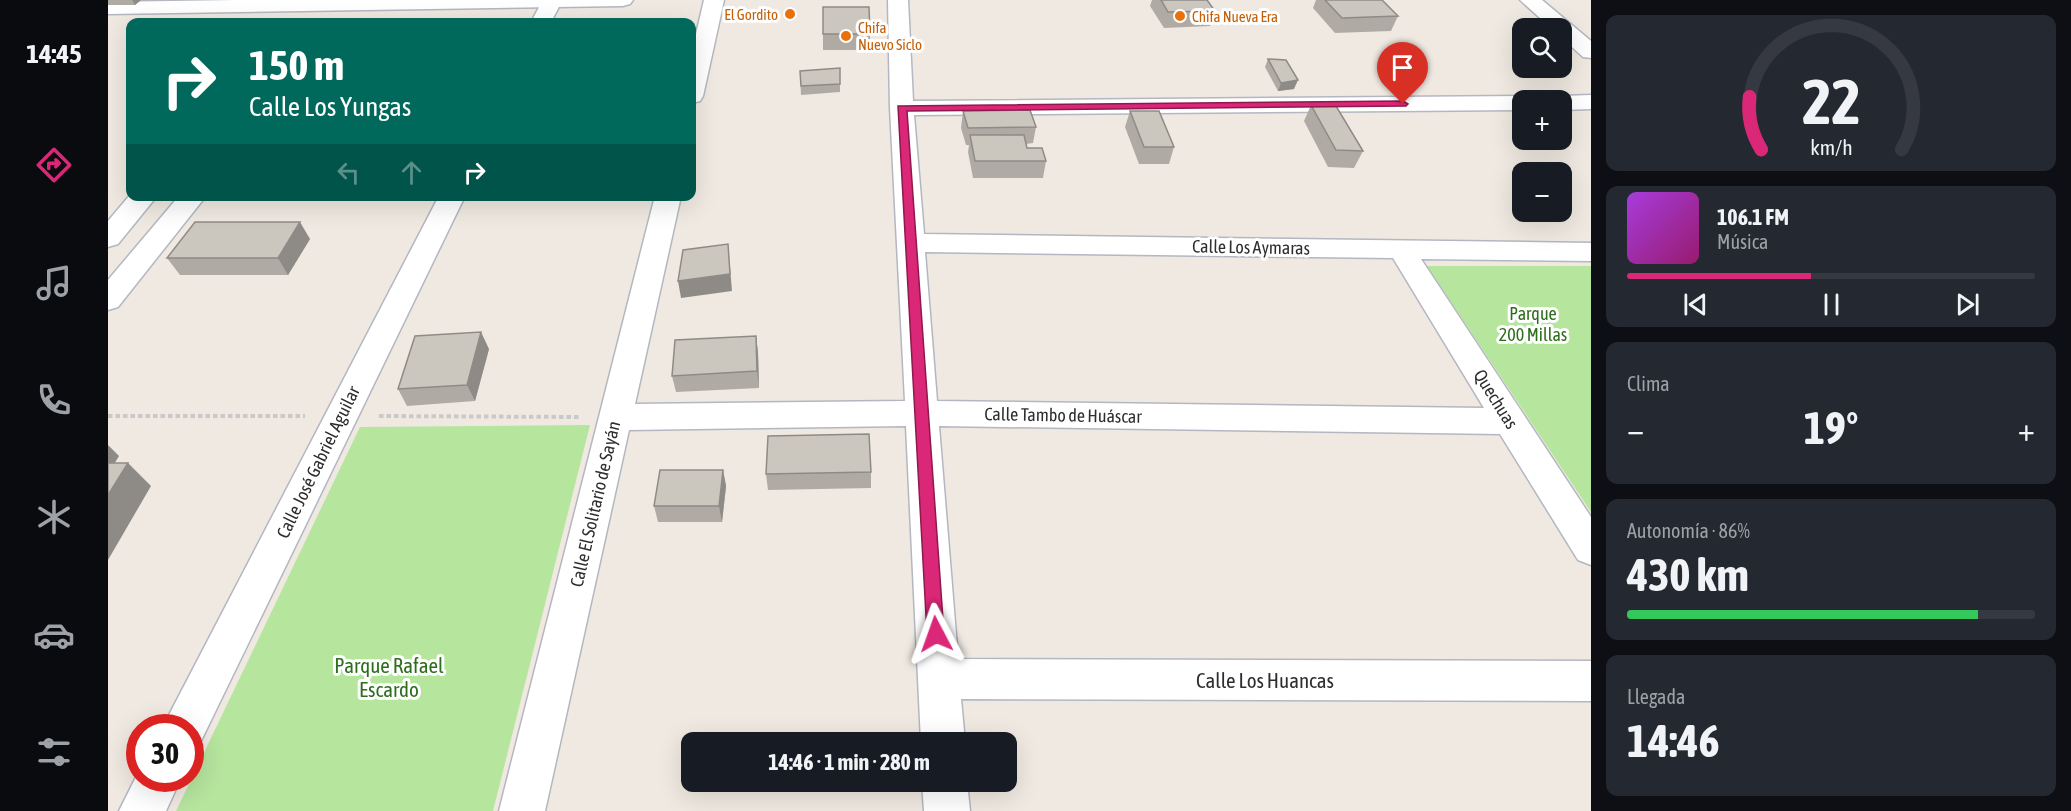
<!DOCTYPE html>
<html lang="es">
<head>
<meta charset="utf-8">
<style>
  :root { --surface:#171b24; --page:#242831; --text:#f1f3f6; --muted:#9ea1a6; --line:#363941; --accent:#db2777 }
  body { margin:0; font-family:"Asap Condensed",sans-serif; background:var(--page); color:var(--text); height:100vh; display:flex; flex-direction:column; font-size:22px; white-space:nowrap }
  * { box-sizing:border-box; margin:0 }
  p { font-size:20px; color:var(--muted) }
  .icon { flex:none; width:33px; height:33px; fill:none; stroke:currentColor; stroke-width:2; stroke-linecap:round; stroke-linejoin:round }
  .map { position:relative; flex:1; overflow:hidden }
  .drawer { display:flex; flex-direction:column; gap:15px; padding:15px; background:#0d0f14; width:480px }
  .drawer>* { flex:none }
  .top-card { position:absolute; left:18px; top:18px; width:570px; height:183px; border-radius:12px; box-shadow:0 6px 24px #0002; background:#00695c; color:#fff; overflow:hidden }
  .buttons { position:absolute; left:1404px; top:18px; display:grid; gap:12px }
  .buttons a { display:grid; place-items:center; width:60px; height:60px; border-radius:12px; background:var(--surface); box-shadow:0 6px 24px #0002; font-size:30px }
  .speed { position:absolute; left:18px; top:714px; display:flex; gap:12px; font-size:30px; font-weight:700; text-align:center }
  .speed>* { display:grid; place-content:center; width:78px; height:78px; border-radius:50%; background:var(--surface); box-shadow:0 6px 24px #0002; line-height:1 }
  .speed .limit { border:9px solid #d22; background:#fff; color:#111 }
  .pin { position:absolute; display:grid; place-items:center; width:51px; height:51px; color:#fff; margin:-62px -26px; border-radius:50% 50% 50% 0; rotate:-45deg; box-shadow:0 0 6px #0007 }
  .pin .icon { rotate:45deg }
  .me { position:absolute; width:66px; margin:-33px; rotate:356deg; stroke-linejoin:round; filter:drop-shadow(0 0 4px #0008) }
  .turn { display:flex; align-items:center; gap:21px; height:126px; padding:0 24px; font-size:27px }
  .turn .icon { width:78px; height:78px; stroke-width:2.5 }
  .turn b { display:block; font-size:42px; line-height:51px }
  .lanes { display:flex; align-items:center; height:57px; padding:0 24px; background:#0003; justify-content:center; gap:30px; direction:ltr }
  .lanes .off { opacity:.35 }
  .big { font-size:45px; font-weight:700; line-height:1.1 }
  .drawer .card { flex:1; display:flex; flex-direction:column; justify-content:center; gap:9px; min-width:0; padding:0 21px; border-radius:12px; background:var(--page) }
  .drawer .dial { align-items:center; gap:0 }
  .dial svg { height:156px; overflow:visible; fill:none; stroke:var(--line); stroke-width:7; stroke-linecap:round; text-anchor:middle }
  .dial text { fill:var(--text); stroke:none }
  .song { display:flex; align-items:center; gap:18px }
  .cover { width:72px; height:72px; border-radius:9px; background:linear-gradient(135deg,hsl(280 70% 55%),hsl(320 70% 35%)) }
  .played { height:6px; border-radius:3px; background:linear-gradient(90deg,var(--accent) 45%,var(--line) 45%) }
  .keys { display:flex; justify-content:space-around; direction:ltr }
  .heat { display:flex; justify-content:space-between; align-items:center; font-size:33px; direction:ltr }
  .charge { height:9px; border-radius:4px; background:linear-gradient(90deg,#34c759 86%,var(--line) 0) }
  .trip { position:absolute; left:573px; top:732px; width:336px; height:60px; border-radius:12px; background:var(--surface); box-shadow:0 6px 24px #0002; font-weight:700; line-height:60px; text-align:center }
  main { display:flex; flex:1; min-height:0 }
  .menu { display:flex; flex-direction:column; width:108px; justify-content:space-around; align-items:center; background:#090b0e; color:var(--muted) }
  .menu .icon { width:42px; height:42px }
  .menu .current { color:var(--accent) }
  .menu b { font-size:27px; color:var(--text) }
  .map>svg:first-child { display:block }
  .green { fill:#b6e59e }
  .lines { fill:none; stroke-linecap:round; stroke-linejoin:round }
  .street-casing { stroke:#b4b7c1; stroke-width:3 }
  .secondary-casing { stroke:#b4b7c1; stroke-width:3 }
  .path { stroke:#c9c9c9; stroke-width:4; stroke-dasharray:4.5 3; stroke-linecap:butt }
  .street { fill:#fff; fill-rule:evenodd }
  .secondary { fill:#fff; fill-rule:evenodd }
  .wall { fill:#afaba4 }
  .shaded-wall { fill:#8e8b86 }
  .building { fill:#cbc7bf; stroke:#8e8b86; stroke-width:1.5 }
  .route { fill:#db2777; stroke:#8e194d; stroke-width:1.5 }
  .food-dot { fill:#e8710a; stroke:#fff; stroke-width:2 }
  .labels { text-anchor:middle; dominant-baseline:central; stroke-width:6; stroke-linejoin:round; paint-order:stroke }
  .far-food-label { font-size:15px; fill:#c56008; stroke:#fff; text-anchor:start }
  .street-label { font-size:18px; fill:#2e2e2e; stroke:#fff }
  .park-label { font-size:18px; fill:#2c6e1b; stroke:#fff }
  .near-park-label { font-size:21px; fill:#2c6e1b; stroke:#fff }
  .near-street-label { font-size:21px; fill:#2e2e2e; stroke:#fff }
</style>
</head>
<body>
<main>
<nav class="menu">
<b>14:45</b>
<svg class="icon current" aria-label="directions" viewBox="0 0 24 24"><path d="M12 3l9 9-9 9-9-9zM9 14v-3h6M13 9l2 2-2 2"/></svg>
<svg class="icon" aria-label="music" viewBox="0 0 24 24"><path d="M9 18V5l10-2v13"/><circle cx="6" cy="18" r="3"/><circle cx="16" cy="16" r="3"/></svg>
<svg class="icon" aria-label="phone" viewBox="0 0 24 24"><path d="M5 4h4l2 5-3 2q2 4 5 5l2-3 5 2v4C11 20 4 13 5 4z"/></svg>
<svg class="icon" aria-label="climate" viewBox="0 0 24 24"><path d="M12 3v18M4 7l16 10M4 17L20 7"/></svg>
<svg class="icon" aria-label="car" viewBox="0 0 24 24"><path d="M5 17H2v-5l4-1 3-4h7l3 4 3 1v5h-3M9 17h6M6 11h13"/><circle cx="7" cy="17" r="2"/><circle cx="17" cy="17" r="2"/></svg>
<svg class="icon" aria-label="filters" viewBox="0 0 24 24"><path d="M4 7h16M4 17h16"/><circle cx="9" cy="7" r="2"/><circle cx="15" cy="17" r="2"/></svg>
</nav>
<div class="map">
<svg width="1483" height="811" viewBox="0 0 1483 811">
  <rect width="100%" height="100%" fill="#efe9e1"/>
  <g class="green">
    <polygon points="1319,266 1483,266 1483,512"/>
    <polygon points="482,425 385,811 68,811 252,427"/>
  </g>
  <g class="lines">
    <defs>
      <g id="street">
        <polygon points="435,0 454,1 443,22 423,22"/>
        <polygon points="596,0 616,0 595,96 592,101 584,103 584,51"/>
        <path d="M780,0H800L805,101L1414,96L1424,100H1414V110L806,115L816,234L1483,243V261L1313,259L1483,517V565L1470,560L1392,434L831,426L850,659L1483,661V701L853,699L857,742H813L798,426L521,430L437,811H391L547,196H573L527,404L797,401L782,108ZM817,252L1285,258L1376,408L829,401Z"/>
        <polygon points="1412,0 1434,0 1483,41 1483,58 1475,57 1454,38 1454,28 1443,28"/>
        <polygon points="1483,95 1483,109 1454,110 1454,100 1444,100 1454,96"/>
        <polygon points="331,196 357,196 92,743 82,747 82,728 55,728 62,713"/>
        <polygon points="32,769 32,778 73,778 58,811 11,811"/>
        <polygon points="814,782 859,782 862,811 816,811"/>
      </g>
      <g id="secondary">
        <polygon points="128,0 525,0 522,4 515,6 0,14 0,2"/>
        <polygon points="22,195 49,196 10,244 0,247 0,221"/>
        <polygon points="71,196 98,196 10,307 0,310 0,280"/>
      </g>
    </defs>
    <use href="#street" class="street-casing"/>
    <use href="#secondary" class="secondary-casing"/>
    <g class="path">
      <polyline points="0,416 197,416"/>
      <polyline points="271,416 473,417"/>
    </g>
    <use href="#street" class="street"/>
    <use href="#secondary" class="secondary"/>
  </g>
  <g class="wall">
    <polygon points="0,0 33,0 27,5 0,5"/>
    <polygon points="1044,0 1099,0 1107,11 1102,26 1056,28 1042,6"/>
    <polygon points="1208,0 1274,0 1290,16 1283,31 1227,33 1205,8"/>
    <rect x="715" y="34" width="47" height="16"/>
    <polygon points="1160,59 1186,89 1170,91 1157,67"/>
    <polygon points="732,68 732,92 693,95 692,71"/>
    <polygon points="1203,105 1255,151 1246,168 1220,167 1196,121"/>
    <polygon points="855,111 928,127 925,143 918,144 919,148 938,161 935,178 865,178 860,152 861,145 858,145 853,128"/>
    <polygon points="1022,111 1066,147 1061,164 1031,164 1017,127"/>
    <polygon points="202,239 180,275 72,275 59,258"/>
    <polygon points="648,336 650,353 651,388 568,392 564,376"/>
    <polygon points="381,349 367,401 299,406 290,389"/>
    <polygon points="615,470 618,486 614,522 550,522 546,506"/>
    <polygon points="763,472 763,488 660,490 658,474"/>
  </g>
  <g class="shaded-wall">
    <polygon points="24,0 33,0 27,5"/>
    <polygon points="1190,80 1186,89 1170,91 1173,83"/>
    <polygon points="192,222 202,239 180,275 170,258"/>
    <polygon points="620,244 624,291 573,298 570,281"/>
    <polygon points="373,332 381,349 367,401 359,385"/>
    <polygon points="648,336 650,353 651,388 649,371"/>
    <polygon points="0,445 11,456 0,474"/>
    <polygon points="20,463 43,486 0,560 0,495"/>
    <polygon points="615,470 618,486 614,522 611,506"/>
  </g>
  <g class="building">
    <polygon points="1053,0 1099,0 1107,11 1060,12"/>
    <polygon points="1217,0 1274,0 1290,16 1234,18"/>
    <polygon points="715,7 761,7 762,34 715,34"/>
    <polygon points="1160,59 1178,60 1190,80 1173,83"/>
    <polygon points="732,68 732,84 693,86 692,71"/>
    <polygon points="1203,105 1228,106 1255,151 1228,150"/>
    <polygon points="922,110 928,127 860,128 855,111"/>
    <polygon points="1022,111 1051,111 1066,147 1036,147"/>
    <polygon points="862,135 916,135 919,148 934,148 938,161 867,161"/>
    <polygon points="87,222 192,222 170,258 59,258"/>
    <polygon points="620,244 622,274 570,281 575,250"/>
    <polygon points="373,332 359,385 290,389 307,336"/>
    <polygon points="648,336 649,371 564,376 567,340"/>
    <polygon points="761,434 763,472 658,474 660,436"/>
    <polygon points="0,463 20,463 0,495"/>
    <polygon points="552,470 615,470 611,506 546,506"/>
  </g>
  <polygon class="route" points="1295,101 1300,104 1298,106 799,111 836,634 833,640 828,642 822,640 819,634 790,106"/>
  <g class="food-dot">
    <circle cx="682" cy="14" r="6"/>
    <circle cx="1072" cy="16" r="6"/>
    <circle cx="738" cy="36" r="6"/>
  </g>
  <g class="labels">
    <g class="far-food-label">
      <text x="670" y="14" text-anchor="end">El Gordito</text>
      <text x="1084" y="16">Chifa Nueva Era</text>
      <text x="750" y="27">Chifa<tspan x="750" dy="17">Nuevo Siclo</tspan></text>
    </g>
    <g class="street-label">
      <text transform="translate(1143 247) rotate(1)">Calle Los Aymaras</text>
      <text transform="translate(1388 399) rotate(58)">Quechuas</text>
      <text transform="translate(955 415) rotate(1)">Calle Tambo de Huáscar</text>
      <text transform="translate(210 462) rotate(-64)">Calle José Gabriel Aguilar</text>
      <text transform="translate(487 504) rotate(-77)">Calle El Solitario de Sayán</text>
    </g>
    <g class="park-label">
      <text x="1425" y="313">Parque<tspan x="1425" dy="21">200 Millas</tspan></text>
    </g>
    <g class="near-park-label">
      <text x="281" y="665">Parque Rafael<tspan x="281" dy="24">Escardo</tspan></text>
    </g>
    <g class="near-street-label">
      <text x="1157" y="680">Calle Los Huancas</text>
    </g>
  </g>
</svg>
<div class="buttons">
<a><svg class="icon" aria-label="search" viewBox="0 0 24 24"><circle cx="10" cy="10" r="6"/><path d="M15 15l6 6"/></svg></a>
<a>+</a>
<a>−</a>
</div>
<div class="speed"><div class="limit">30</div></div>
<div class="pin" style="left:1295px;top:104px;background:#d93025"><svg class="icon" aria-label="arrive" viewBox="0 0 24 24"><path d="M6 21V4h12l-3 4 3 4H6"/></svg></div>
<svg class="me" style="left:828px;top:634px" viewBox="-20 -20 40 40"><path d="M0-17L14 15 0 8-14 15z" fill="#db2777" stroke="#fff" stroke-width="4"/></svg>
<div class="trip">14:46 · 1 min · 280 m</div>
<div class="top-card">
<div class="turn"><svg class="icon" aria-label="right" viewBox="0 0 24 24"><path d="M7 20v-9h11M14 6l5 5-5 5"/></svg><div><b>150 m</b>Calle Los Yungas</div></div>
<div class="lanes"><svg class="icon off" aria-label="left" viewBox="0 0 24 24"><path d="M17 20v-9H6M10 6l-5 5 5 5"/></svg><svg class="icon off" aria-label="ahead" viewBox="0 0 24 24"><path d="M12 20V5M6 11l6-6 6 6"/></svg><svg class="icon" aria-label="right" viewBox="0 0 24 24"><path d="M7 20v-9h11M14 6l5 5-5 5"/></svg></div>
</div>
</div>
<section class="drawer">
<div class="card dial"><svg viewBox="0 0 100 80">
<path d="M14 69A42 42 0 1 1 86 69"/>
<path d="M14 69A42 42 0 0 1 8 42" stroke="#db2777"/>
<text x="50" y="56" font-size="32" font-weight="700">22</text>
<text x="50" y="72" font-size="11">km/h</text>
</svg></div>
<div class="card">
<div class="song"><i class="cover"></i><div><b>106.1 FM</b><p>Música</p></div></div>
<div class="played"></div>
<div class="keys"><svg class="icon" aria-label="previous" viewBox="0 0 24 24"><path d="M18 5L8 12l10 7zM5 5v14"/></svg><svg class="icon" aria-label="pause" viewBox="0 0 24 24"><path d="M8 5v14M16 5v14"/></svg><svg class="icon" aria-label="next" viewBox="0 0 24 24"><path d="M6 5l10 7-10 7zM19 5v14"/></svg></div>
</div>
<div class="card"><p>Clima</p>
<div class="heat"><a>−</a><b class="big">19°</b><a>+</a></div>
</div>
<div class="card"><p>Autonomía · 86%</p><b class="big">430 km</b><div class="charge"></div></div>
<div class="card"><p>Llegada</p><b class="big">14:46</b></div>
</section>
</main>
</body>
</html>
